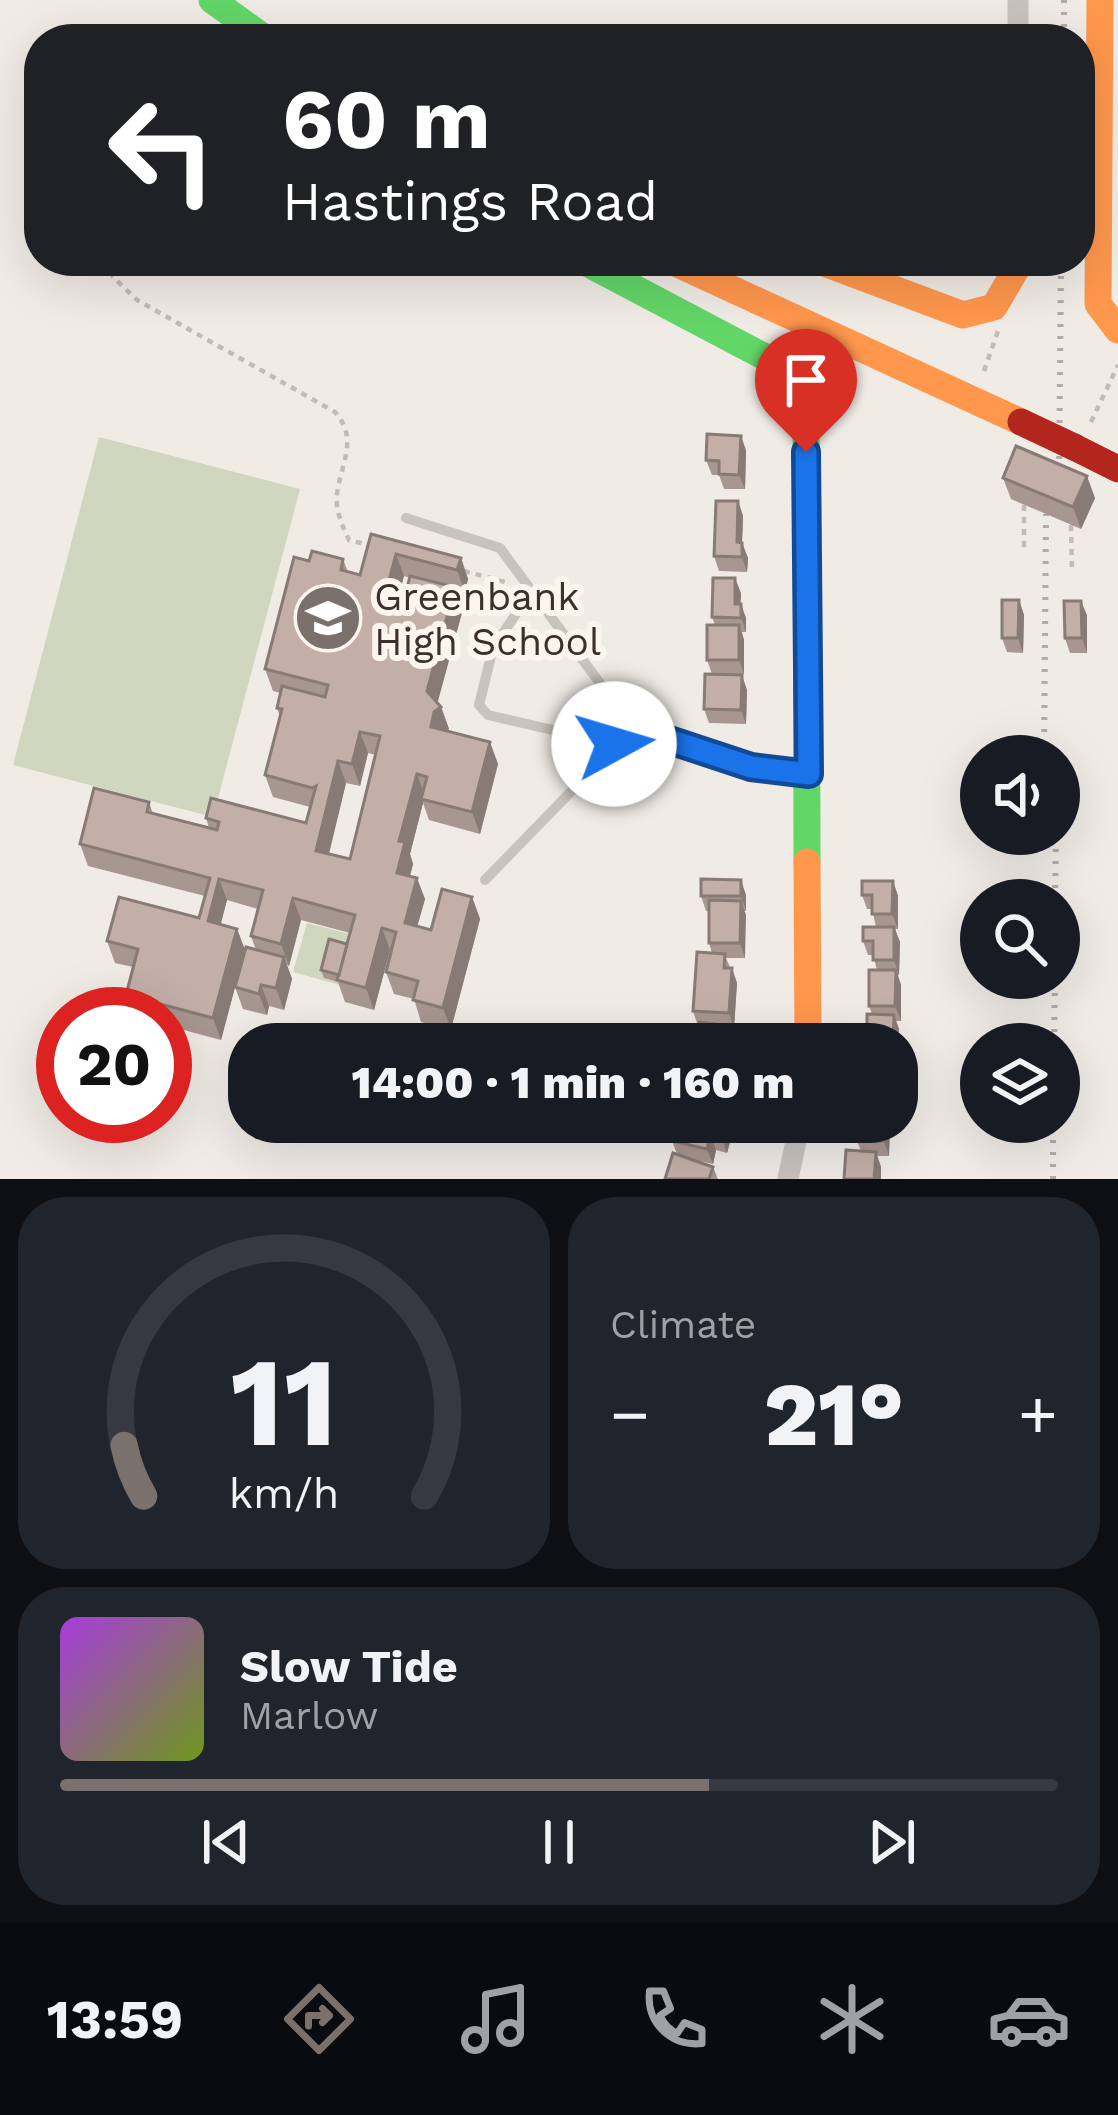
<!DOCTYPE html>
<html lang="en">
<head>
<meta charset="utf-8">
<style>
  :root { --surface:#171b24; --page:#20242c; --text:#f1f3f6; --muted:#9ea1a6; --line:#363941; --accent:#7a716c }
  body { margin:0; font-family:"Work Sans",sans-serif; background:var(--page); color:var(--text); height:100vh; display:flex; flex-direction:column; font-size:45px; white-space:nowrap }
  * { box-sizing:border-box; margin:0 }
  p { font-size:39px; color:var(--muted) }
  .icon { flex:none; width:66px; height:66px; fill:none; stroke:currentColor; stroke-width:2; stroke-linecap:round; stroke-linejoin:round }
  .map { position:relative; height:1179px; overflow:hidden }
  .details { display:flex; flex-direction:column; gap:18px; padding:18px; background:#0d0f14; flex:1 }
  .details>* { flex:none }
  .hud { position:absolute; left:24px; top:24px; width:1071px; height:252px; border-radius:48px; box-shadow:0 12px 48px #0002; background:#202124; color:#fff; overflow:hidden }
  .controls { position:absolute; left:960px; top:735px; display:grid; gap:24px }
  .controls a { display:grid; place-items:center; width:120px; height:120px; border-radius:50%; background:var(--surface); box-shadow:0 12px 48px #0002; font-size:60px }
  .speed { position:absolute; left:36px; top:987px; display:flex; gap:24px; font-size:60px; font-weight:700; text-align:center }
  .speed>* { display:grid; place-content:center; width:156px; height:156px; border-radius:50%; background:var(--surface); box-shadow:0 12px 48px #0002; line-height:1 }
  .speed .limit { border:18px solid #d22; background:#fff; color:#111 }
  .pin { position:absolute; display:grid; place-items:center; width:102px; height:102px; color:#fff; margin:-123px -51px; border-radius:50% 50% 50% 0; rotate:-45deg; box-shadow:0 0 12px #0007 }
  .pin .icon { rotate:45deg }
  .me { position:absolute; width:132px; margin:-66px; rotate:84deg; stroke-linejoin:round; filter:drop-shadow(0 0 9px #0008) }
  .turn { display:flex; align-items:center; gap:42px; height:252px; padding:0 60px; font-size:54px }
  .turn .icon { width:156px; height:156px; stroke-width:2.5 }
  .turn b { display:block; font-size:84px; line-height:102px }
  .big { font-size:90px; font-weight:800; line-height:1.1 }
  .details .widget { flex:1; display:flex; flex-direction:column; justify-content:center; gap:18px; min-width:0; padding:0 42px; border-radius:48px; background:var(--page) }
  .details .dial { align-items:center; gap:0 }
  .dial svg { height:312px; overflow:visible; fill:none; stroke:var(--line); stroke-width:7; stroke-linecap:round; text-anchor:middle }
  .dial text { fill:var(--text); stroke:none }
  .song { display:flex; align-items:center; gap:36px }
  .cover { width:144px; height:144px; border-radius:18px; background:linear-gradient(135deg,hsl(280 70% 55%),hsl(80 70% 35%)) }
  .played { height:12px; border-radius:6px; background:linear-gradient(90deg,var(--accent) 65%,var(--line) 65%) }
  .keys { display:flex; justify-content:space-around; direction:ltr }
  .heat { display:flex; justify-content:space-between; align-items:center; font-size:66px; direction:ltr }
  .details .tiles { flex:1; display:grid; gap:18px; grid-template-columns:1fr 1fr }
  .widget:last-child { grid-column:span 2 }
  .trip { position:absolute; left:228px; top:1023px; width:690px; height:120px; border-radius:48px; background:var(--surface); box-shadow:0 12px 48px #0002; font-weight:800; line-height:120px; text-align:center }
  .dock { display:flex; height:192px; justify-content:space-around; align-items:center; background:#090b0e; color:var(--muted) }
  .dock .icon { width:84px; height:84px }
  .dock .current { color:var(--accent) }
  .dock b { font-size:54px; color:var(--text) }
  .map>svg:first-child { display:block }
  .green { fill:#d1d6bf }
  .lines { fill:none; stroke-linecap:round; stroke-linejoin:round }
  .path { stroke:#c2bbb6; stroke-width:4.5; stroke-dasharray:6 6; stroke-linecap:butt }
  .lane { stroke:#c9c3be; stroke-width:10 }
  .street { stroke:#c9c3be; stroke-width:21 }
  .fast { stroke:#63d668; stroke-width:27 }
  .slow { stroke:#ff974d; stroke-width:27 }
  .jam { stroke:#b3261e; stroke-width:27 }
  .rail { stroke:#b1aca8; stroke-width:6; stroke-dasharray:3 9; stroke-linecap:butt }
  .jam-bridge { stroke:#b3261e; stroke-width:27 }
  .wall { fill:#a89690; fill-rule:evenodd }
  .shaded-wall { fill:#887a75 }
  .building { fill:#c3afa7; stroke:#887a75; stroke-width:3; fill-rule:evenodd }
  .route-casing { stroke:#114b97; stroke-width:30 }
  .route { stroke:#1a73e8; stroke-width:21 }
  .labels { text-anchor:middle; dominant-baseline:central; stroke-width:12; stroke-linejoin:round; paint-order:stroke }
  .poi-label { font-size:39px; fill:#3b302b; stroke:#fbf5ee; text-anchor:start }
</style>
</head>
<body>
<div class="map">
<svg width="1118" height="1179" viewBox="0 0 1118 1179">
  <rect width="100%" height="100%" fill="#f0ebe5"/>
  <g class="green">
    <polygon points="99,437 300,489 213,817 13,765"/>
    <polygon points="307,923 361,937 347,987 293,972"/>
  </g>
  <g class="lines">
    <g class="path">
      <path d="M105,261L113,277L137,300L335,412C359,439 341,463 337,494C335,510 342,525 349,540L372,546"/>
      <polyline points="984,371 998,331"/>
      <polyline points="1091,422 1118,365"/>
      <polyline points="1024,505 1024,547"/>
      <polyline points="1071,525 1072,570"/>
      <polyline points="464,571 505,582"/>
    </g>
    <g class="lane">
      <polyline points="406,518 500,548 633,728 751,767 806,773"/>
      <polyline points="532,590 493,648 479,705 488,715 613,744"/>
      <polyline points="485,880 633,728"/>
    </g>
    <g class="street">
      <polyline points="1018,0 1018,39"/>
      <polyline points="788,1179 800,1122"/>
    </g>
    <g class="fast">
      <polyline points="212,0 266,39"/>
      <polyline points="583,261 765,357 806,405 807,862"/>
    </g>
    <g class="slow">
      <polyline points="1100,0 1098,304 1118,330"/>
      <polyline points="671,261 1021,422"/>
      <polyline points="819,261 963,315 994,307 1021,261"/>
      <polyline points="807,862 808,1044"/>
    </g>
    <polyline class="jam" points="1074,447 1118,469"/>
    <g class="rail">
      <polyline points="1064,39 1064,0"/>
      <polyline points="1059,483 1061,261"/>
      <polyline points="1044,756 1046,514"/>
      <polyline points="1055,900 1056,834"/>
      <polyline points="1054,1044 1055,978"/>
      <polyline points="1053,1179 1053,1122"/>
    </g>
    <polyline class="jam-bridge" points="1021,422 1074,447"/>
  </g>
  <g class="wall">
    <polygon points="746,450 745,489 724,489 719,475 712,475 706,460"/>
    <polygon points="1003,478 1095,498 1081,529 1011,499"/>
    <polygon points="738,501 743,516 742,543 748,558 747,572 719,571 714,556"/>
    <path d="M371,534L461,558L468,579L465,592L455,590L463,609L437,703L441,707L449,729L446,731L498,764L480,834L429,820L423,803L410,854L413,864L410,876L425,899L417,926L431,930L472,897L480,919L451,1029L421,1022L414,999L394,994L386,972L392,951L390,950L374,1010L345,1002L338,982L324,978L321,970L347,944L350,933L301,920L289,966L287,965L292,979L284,1010L269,1006L267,1015L243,1009L235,987L221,1040L165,1025V1014H133L126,995L133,967L115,963L107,941L199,918L205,896L88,866L80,844L149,802L153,814L209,828L206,818L306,823L310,807L273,797L265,775L280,717L277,708L281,693L273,691L265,669L309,561L343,559L348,572L360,575ZM404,576L410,578L401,612L394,610ZM368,753L376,755L350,859L329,854L346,783L360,786ZM227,900L258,909L251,936L256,950H245L237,929L220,924Z"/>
    <polygon points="741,593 740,604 746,618 746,632 742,632 744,640 744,674 727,674 747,690 746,724 709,723 704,709 712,674 707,660 715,625 712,617"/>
    <polygon points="1019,600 1024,615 1023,653 1007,652 1002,638"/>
    <polygon points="1087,615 1087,653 1070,653 1065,638"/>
    <polygon points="893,881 898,896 898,929 895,929 900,942 899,975 898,975 901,985 901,1021 896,1021 899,1029 898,1065 897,1044 872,1014 869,1006 877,970 873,955 868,955 863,941 876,927 872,909 867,909 862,895"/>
    <polygon points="746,895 746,911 744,911 745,958 726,958 737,983 734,1028 718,1027 721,1035 739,1044 698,1026 693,1011 712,953 709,943 709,911 706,911 701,896"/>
    <polygon points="857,1122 890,1122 889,1156 877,1156 881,1167 861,1151 857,1141"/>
    <polygon points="733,1131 727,1153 716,1150 713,1164 686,1158 713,1167 718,1179 665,1179 677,1154 672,1141"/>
  </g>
  <g class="shaded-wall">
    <polygon points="741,436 746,450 745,489 739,475"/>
    <polygon points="1087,476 1095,498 1081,529 1073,507"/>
    <polygon points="738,501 743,516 742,543 748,558 747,572 737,542"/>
    <polygon points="396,554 404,576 390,628 382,607"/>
    <polygon points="461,558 468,579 465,592 457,570"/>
    <polygon points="735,578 741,593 740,618 735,604"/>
    <polygon points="455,587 463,609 435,712 441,707 449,729 442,734 431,727 427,691"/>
    <polygon points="1019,600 1024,615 1023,653 1018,638"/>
    <polygon points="1081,601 1087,615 1087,653 1082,638"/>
    <polygon points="741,604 746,618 746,632 741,618"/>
    <polygon points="739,625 744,640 744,674 739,660"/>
    <polygon points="742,675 747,690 746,724 741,710"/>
    <polygon points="360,732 368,753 360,786 352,764"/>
    <polygon points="490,742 498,764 480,834 472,812"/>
    <polygon points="338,761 346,783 324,873 316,851"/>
    <polygon points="417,774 425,796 421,799 423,803 410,854 413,864 405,894 397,873 399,841"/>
    <polygon points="417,878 425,899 412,945 405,923"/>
    <polygon points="219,879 227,900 216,943 208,921"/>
    <polygon points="741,880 746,895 746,911 741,896"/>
    <polygon points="893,881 898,896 898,929 892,914"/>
    <polygon points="472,897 480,919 451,1029 443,1008"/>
    <polygon points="293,898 301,920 289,966 281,944"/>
    <polygon points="741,901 746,915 745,958 740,943"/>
    <polygon points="894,927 900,942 899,975 894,960"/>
    <polygon points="382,928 390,950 374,1010 366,988"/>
    <polygon points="237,929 245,950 221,1040 213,1018"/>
    <polygon points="284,957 292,979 284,1010 276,988"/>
    <polygon points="732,968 737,983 734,1028 729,1013"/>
    <polygon points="896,970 901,985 901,1021 895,1006"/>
    <polygon points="261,985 269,1006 267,1015 259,994"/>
    <polygon points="894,1015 899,1029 898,1065 897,1044 893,1044"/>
    <polygon points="726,1122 730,1122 733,1131 727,1153 722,1139"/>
    <polygon points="884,1122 890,1122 889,1156 884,1141"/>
    <polygon points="710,1136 716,1150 713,1164 707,1149"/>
    <polygon points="876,1152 881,1167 881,1179 874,1179"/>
  </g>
  <g class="building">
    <polygon points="707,434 741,436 739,475 719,474 719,461 706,460"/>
    <polygon points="1016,446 1087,476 1073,507 1003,478"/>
    <polygon points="716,501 738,501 737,542 742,543 742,557 714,556"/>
    <path d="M371,534L461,558L457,570L396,554L382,607L401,612L410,576L455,587L427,691L441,707L434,712L431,727L490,742L472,812L421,799L427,777L417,774L399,841L405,842L397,873L417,878L405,923L431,930L442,889L472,897L443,1008L413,1000L418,981L386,972L396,932L382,928L366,988L337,980L355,915L293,898L281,944L251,936L263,890L219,879L208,921L237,929L213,1018L126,995L138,949L107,941L119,897L199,918L210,878L80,844L94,788L149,802L147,812L217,830L219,822L206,818L211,798L306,823L316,786L312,788L265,775L282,709L277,708L282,686L325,697L328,685L265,669L294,557L309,561L312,551L343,559L341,570L360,575ZM360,732L380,736L350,859L316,851L338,761L352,764Z"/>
    <polygon points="713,578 735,578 735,604 741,604 741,618 712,617"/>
    <polygon points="1002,600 1019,600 1018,638 1002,638"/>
    <polygon points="1064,601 1081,601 1082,638 1065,638"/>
    <rect x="707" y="625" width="32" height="35"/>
    <polygon points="705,674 742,675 741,710 704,709"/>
    <polygon points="701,879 741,880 741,896 701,896"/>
    <polygon points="862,881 893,881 892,914 872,914 872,895 862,895"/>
    <polygon points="709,900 741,901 740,943 709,943"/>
    <polygon points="863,927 894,927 894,960 873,960 873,941 863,941"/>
    <polygon points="329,939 347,944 339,975 321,970"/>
    <polygon points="246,947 284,957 276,988 261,985 259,994 235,987"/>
    <polygon points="697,952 725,954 724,968 732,968 729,1013 693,1011"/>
    <polygon points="869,970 896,970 895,1006 869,1006"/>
    <polygon points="867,1014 894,1015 893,1044 867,1044"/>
    <polygon points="699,1022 717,1024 716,1035 737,1037 736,1044 697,1044"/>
    <polygon points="677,1122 726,1122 722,1139 710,1136 707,1149 672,1141"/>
    <rect x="857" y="1122" width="27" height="19"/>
    <polygon points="846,1150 876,1152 874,1179 844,1179"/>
    <polygon points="673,1153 713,1167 709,1179 665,1179"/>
  </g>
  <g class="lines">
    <defs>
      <polyline id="route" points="614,744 633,728 751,767 809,774 806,452"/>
    </defs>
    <use href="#route" class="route-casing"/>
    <use href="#route" class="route"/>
  </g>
  <defs>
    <symbol id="school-disc" viewBox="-11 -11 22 22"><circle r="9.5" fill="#7a716c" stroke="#fbf5ee"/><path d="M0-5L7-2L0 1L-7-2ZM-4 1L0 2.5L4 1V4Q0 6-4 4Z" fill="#fff"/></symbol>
  </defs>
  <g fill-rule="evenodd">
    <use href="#school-disc" x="290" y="580" width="76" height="76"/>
  </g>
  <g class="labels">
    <g class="poi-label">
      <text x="374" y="596">Greenbank<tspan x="374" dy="45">High School</tspan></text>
    </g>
  </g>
</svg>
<div class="controls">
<a><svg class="icon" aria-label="sound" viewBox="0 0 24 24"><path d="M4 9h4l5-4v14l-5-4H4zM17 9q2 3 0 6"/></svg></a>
<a><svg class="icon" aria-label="search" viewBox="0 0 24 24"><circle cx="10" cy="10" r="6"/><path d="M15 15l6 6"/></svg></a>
<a><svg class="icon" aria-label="layers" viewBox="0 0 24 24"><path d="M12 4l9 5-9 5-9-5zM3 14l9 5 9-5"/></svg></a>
</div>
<div class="speed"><div class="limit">20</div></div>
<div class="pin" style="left:806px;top:452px;background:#d93025"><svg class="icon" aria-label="arrive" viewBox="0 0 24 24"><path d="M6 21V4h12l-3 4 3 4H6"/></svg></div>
<svg class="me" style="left:614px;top:744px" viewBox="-20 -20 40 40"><circle r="19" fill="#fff"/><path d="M0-13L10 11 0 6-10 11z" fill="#1a73e8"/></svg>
<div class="trip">14:00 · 1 min · 160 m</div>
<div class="hud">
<div class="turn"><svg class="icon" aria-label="left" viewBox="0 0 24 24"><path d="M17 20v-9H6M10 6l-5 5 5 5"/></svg><div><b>60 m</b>Hastings Road</div></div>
</div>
</div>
<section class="details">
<div class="tiles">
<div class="widget dial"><svg viewBox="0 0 100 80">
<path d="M14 69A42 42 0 1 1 86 69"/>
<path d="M14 69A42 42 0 0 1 9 56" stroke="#7a716c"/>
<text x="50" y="56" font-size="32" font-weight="700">11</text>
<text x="50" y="72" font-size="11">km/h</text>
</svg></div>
<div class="widget"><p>Climate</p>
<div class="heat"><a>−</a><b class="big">21°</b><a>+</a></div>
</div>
<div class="widget">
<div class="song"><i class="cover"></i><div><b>Slow Tide</b><p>Marlow</p></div></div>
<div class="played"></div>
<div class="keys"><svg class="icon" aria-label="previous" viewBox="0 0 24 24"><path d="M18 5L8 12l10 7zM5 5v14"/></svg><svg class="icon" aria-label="pause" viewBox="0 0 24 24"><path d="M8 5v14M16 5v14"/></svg><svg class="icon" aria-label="next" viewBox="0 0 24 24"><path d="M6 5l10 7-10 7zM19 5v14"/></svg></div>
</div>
</div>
</section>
<nav class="dock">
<b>13:59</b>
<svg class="icon current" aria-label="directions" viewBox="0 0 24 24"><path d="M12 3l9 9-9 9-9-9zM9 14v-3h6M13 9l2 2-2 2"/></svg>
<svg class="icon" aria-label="music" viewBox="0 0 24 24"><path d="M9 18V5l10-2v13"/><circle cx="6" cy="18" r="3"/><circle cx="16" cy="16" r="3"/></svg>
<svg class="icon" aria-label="phone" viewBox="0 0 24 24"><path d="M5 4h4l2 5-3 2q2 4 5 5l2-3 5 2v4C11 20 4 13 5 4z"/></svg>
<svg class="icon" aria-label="climate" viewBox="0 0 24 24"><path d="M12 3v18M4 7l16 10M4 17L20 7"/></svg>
<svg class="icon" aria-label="car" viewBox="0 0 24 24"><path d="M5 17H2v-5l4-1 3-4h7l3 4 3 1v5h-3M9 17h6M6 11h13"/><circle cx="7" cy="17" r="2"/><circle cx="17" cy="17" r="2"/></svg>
</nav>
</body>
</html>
